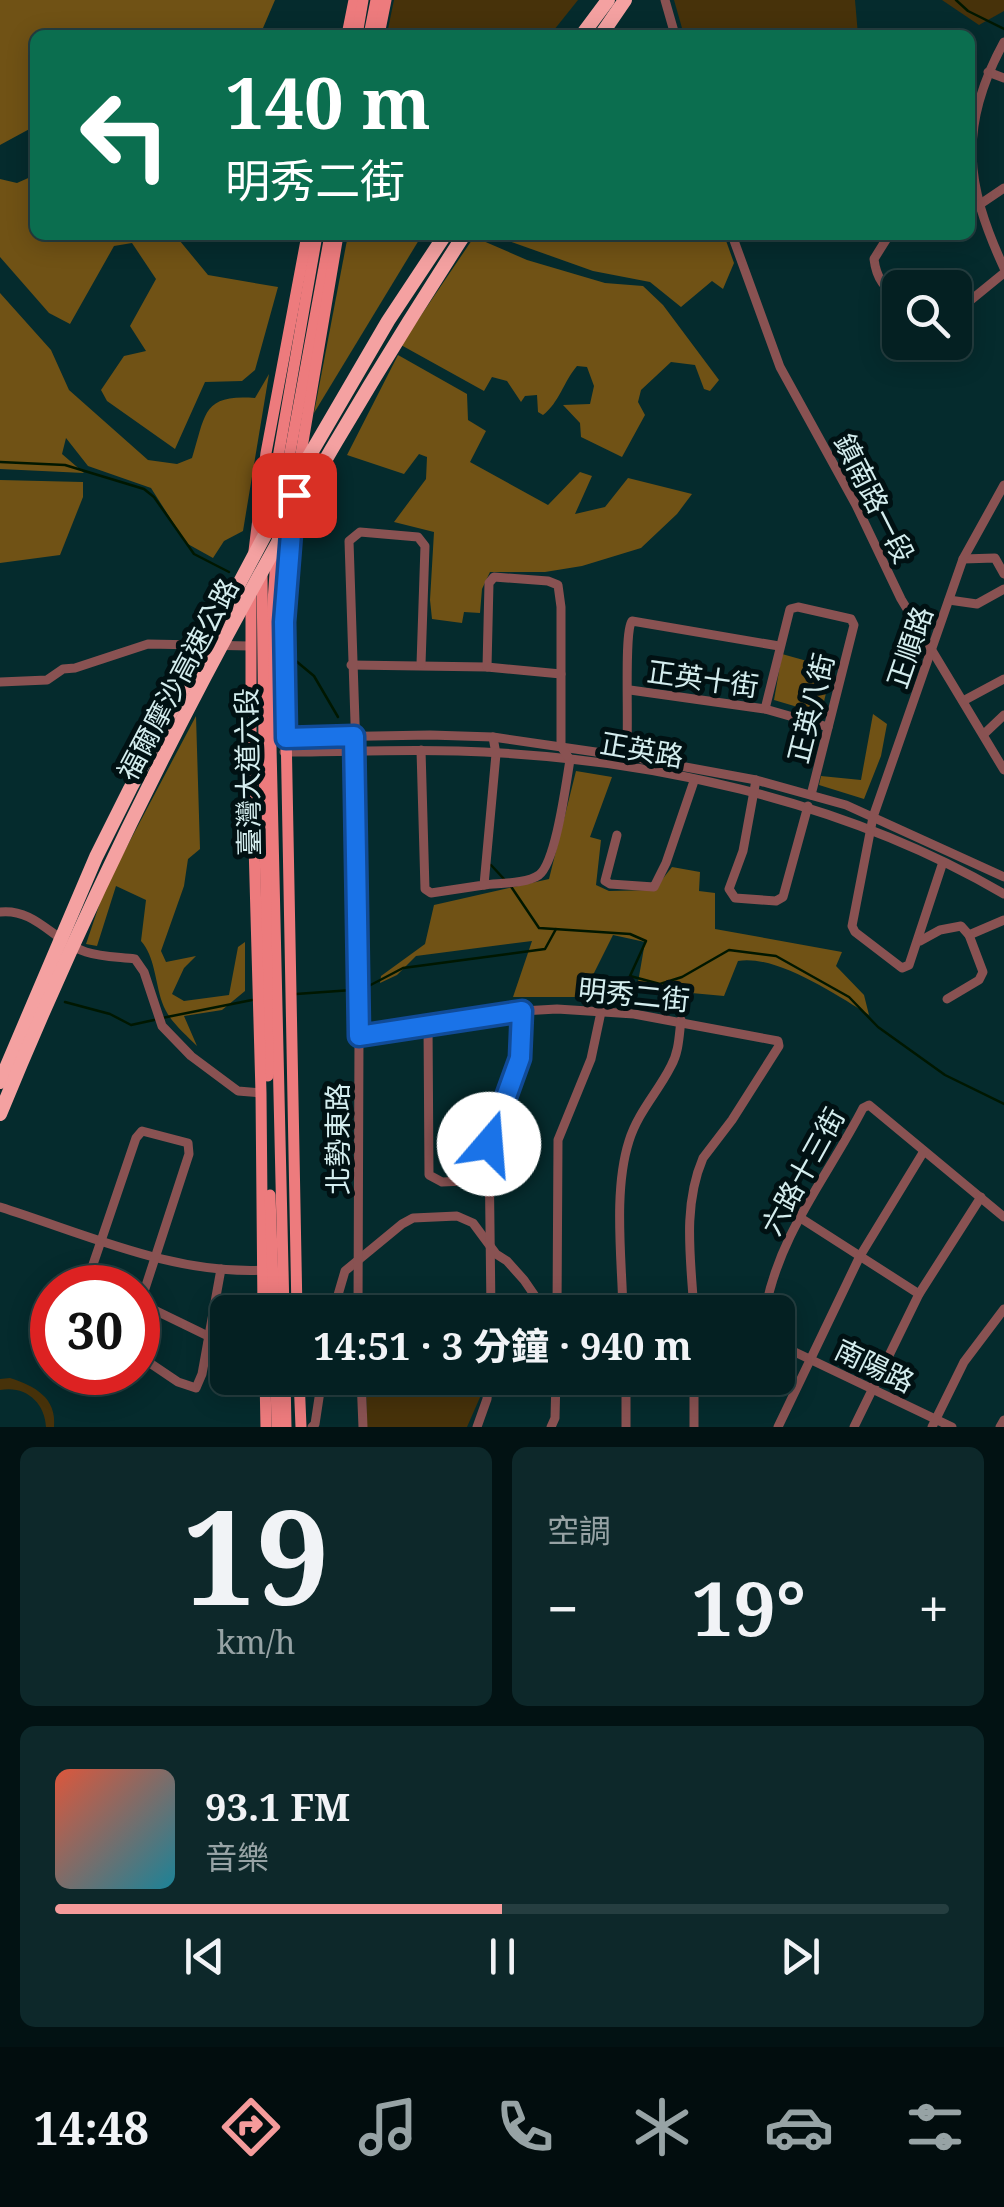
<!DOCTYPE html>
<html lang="zh-TW">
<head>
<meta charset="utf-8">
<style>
  :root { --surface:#042022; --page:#0d282a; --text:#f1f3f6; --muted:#97a3a5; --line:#253e40; --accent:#f59b9b }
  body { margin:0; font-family:"Noto Serif","Noto Sans TC",serif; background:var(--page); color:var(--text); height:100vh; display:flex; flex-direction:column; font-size:38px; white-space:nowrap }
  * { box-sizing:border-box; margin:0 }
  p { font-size:32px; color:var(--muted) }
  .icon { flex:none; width:55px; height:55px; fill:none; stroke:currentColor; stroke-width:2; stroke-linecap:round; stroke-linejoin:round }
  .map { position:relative; height:1427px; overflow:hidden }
  .panel { display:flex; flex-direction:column; gap:20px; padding:20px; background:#021213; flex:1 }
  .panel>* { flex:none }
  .guide { position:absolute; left:30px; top:30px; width:945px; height:210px; border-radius:15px; box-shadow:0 5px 25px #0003,0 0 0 2px var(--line); background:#0b6e4f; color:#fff; overflow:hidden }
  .fabs { position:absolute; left:882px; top:270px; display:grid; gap:20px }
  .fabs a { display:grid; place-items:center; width:90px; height:90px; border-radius:15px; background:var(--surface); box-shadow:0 5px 25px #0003,0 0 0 2px var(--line); font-size:50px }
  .speed { position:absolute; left:30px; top:1265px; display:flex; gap:20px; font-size:50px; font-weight:700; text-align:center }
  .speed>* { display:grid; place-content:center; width:130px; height:130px; border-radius:50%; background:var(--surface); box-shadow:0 5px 25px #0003,0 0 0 2px var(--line); line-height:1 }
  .speed .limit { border:15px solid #d22; background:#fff; color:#111 }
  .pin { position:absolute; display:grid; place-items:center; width:85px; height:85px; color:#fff; margin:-42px; border-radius:20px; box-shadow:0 5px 15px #0006 }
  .me { position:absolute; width:110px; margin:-55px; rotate:18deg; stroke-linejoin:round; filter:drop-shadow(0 0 8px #0008) }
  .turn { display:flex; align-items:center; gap:35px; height:210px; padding:0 30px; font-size:45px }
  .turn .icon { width:130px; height:130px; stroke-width:2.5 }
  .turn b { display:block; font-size:70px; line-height:85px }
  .big { font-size:75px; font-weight:700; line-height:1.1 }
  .panel .widget { flex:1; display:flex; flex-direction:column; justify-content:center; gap:15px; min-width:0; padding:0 35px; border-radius:15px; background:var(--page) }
  .panel .dial { align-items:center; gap:0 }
  .dial b { font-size:130px; line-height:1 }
  .song { display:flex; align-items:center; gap:30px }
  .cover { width:120px; height:120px; border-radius:15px; background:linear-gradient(135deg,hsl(10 70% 55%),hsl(190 70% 35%)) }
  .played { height:10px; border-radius:5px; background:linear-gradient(90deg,var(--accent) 50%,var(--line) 50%) }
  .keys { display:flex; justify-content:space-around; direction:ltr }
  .heat { display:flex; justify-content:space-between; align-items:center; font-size:55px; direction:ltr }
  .panel .tiles { flex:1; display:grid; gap:20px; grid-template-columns:1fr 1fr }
  .widget:last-child { grid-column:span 2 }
  .trip { position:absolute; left:210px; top:1295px; width:585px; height:100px; border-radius:15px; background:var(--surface); box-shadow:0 5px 25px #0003,0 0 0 2px var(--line); font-weight:700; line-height:100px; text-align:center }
  .dock { display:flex; height:160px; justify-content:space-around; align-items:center; background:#020d0e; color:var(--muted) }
  .dock .icon { width:70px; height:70px }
  .dock .on { color:var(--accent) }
  .dock b { font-size:45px; color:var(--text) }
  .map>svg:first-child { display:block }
  .green { fill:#47320a }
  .forest { fill:#705215 }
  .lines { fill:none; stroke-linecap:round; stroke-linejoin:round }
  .stream { stroke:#001700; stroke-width:2.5 }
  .minor { stroke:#895252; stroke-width:9 }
  .major { stroke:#ed7b7d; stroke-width:11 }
  .highway { stroke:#f4a1a1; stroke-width:14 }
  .highway-bridge { stroke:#f4a1a1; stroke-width:14 }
  .route-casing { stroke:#114b97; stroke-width:25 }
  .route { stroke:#1a73e8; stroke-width:18 }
  .labels { text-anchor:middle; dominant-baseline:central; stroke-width:10; stroke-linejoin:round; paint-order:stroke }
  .street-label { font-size:28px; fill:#d4edee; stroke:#011113 }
</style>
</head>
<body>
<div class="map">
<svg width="1004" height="1427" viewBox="0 0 1004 1427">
  <rect width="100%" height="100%" fill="#052b2d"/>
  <g class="green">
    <polygon points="394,0 578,0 550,35 410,35 388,29"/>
    <polygon points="674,0 855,0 858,35 684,35"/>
    <polygon points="942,0 1004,0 1004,11 979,25"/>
    <path d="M10,1378C35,1386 57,1398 54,1427H46C45,1402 25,1385 0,1390V1379Z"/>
    <polygon points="366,1378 482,1378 481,1395 467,1427 367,1427"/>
  </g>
  <g class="forest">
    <polygon points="0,0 275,0 260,35 35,35 35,126 0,145"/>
    <polygon points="35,175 35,235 175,235 208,275 278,287 255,370 242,381 205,382 175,449 107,401 101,390 124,356 146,351 130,326 156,279 132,243 114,246 70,324 49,313 0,257 0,179 17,183"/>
    <polygon points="348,235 422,235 314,413"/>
    <polygon points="492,235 724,235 734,263 723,289 712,281 681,307 650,282 593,271"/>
    <path d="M474,237L527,260L605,283L643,286L663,305L719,380L710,391L704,389L695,365L671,362L641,390L638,402L645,415L622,457L581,437L580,423L563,405L590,404L594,386L587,367L577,366C564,381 559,403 543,415L538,412L537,395L525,396L521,402L507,381L492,377L484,391L401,345Z"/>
    <path d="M0,293L51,350L69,390L148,460L177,464L192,458C206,414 202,394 255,398L269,374L243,531L224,541L213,558L186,543L151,488L88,466L66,438L62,454L84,473L0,469Z"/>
    <polygon points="398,355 467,394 468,420 486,431 470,462 548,505 580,472 592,476 575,514 605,507 628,478 692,494 677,514 641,548 582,566 545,572 490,572 482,589 480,613 464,612 462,623 432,619 430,600 434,532 394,522 426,479 427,457 419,454 404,474 347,455"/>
    <polygon points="0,480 83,482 83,497 60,555 0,563"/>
    <polygon points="782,654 832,668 821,714 774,700"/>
    <polygon points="873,714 887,724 881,756 864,799 819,785 821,776 861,780"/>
    <path d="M196,716L200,849L188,859L184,886L161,951L166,962L196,956L184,968L172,994L184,1001L229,995L238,947L245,942V991L222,1010L184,1016L197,1046C184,1033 168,1020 162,1002C155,981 155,957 141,941L146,900L116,886L97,946L86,944L105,888Z"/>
    <path d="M576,771L612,777L590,837L601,840L596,885L609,891L654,890L672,867L700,872L699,891L715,893V929L842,952L836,966L864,995L869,1015C837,995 775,954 738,961L724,996L637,988L645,942L613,935L593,975L603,997H513L532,941L416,956L397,975L380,983L381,976L425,944L434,905L549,879Z"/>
  </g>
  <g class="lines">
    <g class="stream">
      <polyline points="956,0 968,11 1004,29"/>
      <polyline points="0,462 65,465 144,489 154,497 194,554 229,572"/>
      <polyline points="290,656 314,676 338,717"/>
      <polyline points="491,865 504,879"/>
      <polyline points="510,885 539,928 630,934 646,941 630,976 660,984 682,977 729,950 776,956 849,997 878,1027 945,1075 1004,1104"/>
      <polyline points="363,989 403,968 545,949 556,929"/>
      <polyline points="296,994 352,990"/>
      <polyline points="65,1002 110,1014 131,1025 154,1020"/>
      <polyline points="162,1018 252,1000"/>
    </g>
    <g class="minor">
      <polyline points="665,0 675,35"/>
      <path d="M1004,42C958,126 965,184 1004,268"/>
      <polyline points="988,72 1004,78"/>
      <polyline points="970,211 1004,188"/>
      <polyline points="732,235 780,367 856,505 901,599 1004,770"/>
      <path d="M889,235L874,259C876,276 884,290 900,297"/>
      <polyline points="955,303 966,304 1004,273"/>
      <polyline points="963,559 995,558 1004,574"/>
      <polyline points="949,600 977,604 1004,589"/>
      <polyline points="351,665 487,667 561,674"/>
      <polyline points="0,682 47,680 63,669 75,668 148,644 250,646"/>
      <polyline points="630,690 765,709 828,727"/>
      <polyline points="963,701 1004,679"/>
      <polyline points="765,709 790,609 798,607 851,619 854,625 811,795"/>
      <polyline points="984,734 1004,715"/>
      <polyline points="264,738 430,735 493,737 637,758 756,780 846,805 1004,877"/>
      <polyline points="421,750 425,889 431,893 484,885 496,754 493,737"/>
      <path d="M284,752C342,752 400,749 458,751C645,757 842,799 1004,894"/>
      <path d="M626,761C630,735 623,632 632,621L779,646"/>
      <polyline points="756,780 743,851 729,889 735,898 776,901 783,897 808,806"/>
      <polyline points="617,835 605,881 610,884 654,887 666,863 694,781"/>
      <polyline points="943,862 909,965 902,968 855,932 852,926 873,817 963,559 1004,485"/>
      <path d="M484,885C499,883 526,884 539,875C556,862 566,783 570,760L561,746V607L558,585L548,581L494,577L489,583L487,667"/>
      <path d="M0,912C36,908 54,942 86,952C101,957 119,957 135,959L144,972L162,1026L191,1056L238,1091L261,1093"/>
      <polyline points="969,935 1004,920"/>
      <polyline points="920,941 940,930 961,926 969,935 983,972 979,980 947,999"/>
      <polyline points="428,1024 429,1175 442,1182 488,1180"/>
      <path d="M359,1036L522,1011L557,1009L634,1014L778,1041L779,1046L732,1120L703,1158C682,1207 691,1260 694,1312"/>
      <path d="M0,1207C86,1234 176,1276 268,1270"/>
      <polyline points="799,1217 919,1294"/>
      <polyline points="85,1288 136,1138 142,1131 188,1143 189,1154 138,1310"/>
      <polyline points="140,1303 210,1337"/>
      <polyline points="333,1312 345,1271 402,1224 413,1218 457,1216 473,1223 496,1254 507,1261 524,1280 546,1312"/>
      <polyline points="358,1312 359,1036 354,897 356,752 349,541 360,532 418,537 425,546 421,664"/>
      <polyline points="491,1312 489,1144 520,1058 522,1011"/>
      <polyline points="557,1312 558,1140 591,1059 601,1012"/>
      <path d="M623,1312C622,1260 613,1191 629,1141C638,1112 658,1092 671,1066C679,1052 679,1036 681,1020"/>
      <path d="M765,1312C778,1235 828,1176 863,1108L869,1105L1004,1217"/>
      <polyline points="208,1343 228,1349"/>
      <polyline points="778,1344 952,1427"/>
      <polyline points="138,1355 178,1382 196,1388 202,1374 221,1269"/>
      <polyline points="361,1378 363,1427"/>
      <polyline points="626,1378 626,1427"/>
      <polyline points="312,1427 315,1424 322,1378"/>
      <polyline points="477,1427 487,1399 489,1378"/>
      <polyline points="551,1427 555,1418 556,1378"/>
      <polyline points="694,1427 694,1378"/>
      <polyline points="778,1427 860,1256 924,1151"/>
      <polyline points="854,1427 919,1294 981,1197"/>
      <polyline points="932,1427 964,1362 1004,1309"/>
      <polyline points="1000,1427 1004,1420"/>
    </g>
    <g class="major">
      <polyline points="347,35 354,0"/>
      <polyline points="357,35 363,0"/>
      <polyline points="369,35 376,0"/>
      <polyline points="379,35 386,0"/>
      <polyline points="282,496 330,235"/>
      <polyline points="279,515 269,660 284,1312"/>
      <polyline points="266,526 317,235"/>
      <polyline points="254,551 266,453 307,235"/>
      <polyline points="262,575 268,1076"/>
      <polyline points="251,595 251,738 261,1093 263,1312"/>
      <polyline points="270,1195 274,1312"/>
      <polyline points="297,1312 284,622 294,495 338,235"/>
      <polyline points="265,1378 266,1427"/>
      <polyline points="276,1378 277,1427"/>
      <polyline points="285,1378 286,1427"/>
      <polyline points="299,1378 301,1427"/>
    </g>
    <g class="highway">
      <polyline points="582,35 608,0"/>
      <polyline points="601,35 625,0"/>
    </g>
    <g class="highway-bridge">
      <polyline points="0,1082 96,857 130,789 283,501 388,321 445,235"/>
      <path d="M0,1114C126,807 284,513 464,235"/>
    </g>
  </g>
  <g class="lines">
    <defs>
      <polyline id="route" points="294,495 284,622 286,738 354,736 359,1036 522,1011 520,1058 489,1144"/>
    </defs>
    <use href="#route" class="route-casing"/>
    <use href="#route" class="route"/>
  </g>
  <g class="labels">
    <g class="street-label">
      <text transform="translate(875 498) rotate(63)">鎮南路一段</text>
      <text transform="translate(909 647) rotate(-71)">正順路</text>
      <text transform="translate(703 678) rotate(8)">正英十街</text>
      <text transform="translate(177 679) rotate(-62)">福爾摩沙高速公路</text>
      <text transform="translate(810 708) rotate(-76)">正英八街</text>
      <text transform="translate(642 749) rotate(10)">正英路</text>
      <text transform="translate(247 772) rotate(-91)">臺灣大道六段</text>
      <text transform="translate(634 994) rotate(6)">明秀二街</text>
      <text transform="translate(337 1139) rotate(-90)">北勢東路</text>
      <text transform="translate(802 1171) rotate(-61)">六路十三街</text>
      <text transform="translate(875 1365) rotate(26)">南陽路</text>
    </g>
  </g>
</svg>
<div class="fabs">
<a><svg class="icon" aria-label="search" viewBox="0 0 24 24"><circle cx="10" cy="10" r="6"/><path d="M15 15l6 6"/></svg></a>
</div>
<div class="speed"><div class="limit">30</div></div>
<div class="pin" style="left:294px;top:495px;background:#d93025"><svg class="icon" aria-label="arrive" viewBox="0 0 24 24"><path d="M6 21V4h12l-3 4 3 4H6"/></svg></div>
<svg class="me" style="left:489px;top:1144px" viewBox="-20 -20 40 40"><circle r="19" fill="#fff"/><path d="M0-13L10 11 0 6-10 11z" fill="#1a73e8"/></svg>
<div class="trip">14:51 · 3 分鐘 · 940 m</div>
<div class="guide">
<div class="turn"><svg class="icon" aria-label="left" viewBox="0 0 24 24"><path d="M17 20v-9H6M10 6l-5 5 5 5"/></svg><div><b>140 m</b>明秀二街</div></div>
</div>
</div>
<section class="panel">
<div class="tiles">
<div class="widget dial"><b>19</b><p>km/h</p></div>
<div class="widget"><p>空調</p>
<div class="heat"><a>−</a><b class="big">19°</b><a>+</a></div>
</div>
<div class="widget">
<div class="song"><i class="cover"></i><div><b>93.1 FM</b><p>音樂</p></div></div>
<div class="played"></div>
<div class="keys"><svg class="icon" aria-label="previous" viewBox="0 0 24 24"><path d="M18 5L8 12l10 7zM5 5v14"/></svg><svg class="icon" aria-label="pause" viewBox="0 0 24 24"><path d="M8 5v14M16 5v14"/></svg><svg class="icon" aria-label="next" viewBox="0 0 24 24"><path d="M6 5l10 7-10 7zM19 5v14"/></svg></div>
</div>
</div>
</section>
<nav class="dock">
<b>14:48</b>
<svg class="icon on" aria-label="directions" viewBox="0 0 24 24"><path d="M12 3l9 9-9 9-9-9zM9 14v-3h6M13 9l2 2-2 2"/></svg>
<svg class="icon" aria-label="music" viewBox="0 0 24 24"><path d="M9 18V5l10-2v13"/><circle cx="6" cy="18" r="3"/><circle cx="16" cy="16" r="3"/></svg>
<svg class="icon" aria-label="phone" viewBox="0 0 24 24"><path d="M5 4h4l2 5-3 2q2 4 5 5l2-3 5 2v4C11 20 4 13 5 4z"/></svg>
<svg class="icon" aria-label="climate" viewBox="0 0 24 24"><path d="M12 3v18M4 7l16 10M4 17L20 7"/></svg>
<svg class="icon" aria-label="car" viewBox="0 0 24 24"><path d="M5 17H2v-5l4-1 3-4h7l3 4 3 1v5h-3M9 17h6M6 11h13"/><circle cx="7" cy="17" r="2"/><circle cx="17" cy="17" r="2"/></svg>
<svg class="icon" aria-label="filters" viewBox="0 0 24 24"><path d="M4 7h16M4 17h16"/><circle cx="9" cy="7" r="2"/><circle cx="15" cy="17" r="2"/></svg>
</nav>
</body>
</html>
